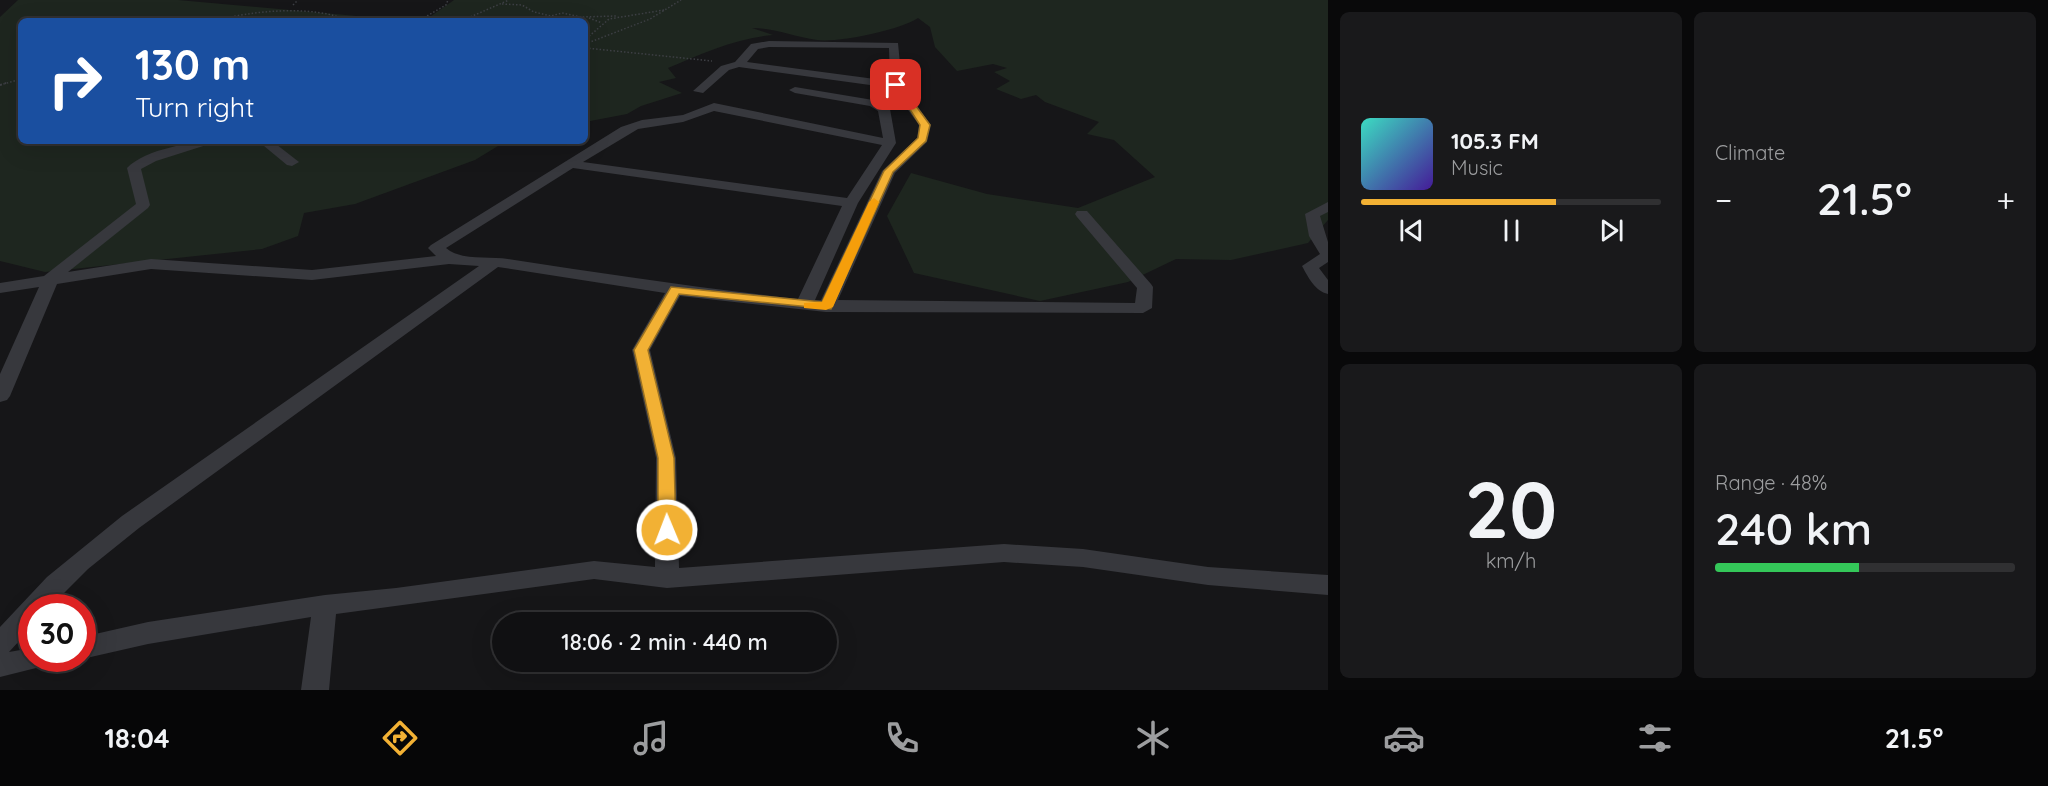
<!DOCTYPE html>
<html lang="en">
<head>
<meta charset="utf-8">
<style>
  :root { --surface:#101012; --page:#19191b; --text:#f1f3f6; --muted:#9c9d9f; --line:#303032; --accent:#f2b134 }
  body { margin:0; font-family:Quicksand,sans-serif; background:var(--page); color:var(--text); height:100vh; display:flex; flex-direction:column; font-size:22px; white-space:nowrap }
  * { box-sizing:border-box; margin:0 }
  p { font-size:20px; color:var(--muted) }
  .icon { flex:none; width:33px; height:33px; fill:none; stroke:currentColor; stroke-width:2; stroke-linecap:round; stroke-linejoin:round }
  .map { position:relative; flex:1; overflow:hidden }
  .details { display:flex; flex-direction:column; gap:12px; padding:12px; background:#09090a; width:720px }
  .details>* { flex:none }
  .banner { position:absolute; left:18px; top:18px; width:570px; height:126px; border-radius:9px; box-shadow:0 6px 24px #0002,0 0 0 2px var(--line); background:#1a4fa0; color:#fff; overflow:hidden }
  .speed { position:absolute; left:18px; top:594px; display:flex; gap:12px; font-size:30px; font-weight:700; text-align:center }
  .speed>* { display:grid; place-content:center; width:78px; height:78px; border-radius:50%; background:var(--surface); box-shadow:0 6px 24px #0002,0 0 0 2px var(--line); line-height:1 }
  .speed .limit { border:9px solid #d22; background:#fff; color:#111 }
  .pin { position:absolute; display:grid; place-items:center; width:51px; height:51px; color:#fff; margin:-26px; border-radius:12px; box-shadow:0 3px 9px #0006 }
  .me { position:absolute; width:66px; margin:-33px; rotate:359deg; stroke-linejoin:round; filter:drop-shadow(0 0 4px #0008) }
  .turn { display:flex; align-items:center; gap:21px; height:126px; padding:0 18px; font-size:27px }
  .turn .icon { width:78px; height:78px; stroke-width:2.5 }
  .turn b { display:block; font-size:42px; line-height:51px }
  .big { font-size:45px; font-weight:600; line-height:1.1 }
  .details .tile { flex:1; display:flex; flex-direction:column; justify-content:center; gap:9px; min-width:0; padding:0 21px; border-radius:9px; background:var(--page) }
  .details .dial { align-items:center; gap:0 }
  .dial b { font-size:78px; line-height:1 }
  .song { display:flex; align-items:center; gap:18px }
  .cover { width:72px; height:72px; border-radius:9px; background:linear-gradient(135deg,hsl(170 70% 55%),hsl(260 70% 35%)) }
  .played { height:6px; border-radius:3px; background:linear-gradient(90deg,var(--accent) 65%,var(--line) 65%) }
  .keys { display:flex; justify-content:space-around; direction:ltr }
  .heat { display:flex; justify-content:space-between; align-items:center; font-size:33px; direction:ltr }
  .charge { height:9px; border-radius:4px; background:linear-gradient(90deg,#34c759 48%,var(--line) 0) }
  .details .tiles { flex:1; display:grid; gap:12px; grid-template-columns:repeat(2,1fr) }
  .trip { position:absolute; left:492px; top:612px; width:345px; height:60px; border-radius:30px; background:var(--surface); box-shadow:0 6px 24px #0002,0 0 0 2px var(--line); font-weight:600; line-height:60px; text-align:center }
  .dock { display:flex; height:96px; justify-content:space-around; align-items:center; background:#060607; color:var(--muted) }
  .dock .icon { width:42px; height:42px }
  .dock .on { color:var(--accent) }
  .dock b { font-size:27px; color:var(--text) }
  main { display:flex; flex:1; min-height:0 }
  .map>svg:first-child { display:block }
  .green { fill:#1e261f }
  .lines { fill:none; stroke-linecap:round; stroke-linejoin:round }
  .path-far1 { stroke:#3d3f44; stroke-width:1.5; stroke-dasharray:1.5 2; stroke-linecap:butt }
  .path { stroke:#3d3f44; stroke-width:2; stroke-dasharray:2 3; stroke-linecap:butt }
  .minor { fill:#37383d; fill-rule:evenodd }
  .route { fill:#f2b134; stroke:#9d7322; stroke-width:1.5 }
  .slow { fill:#f59e0b }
</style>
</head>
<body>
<main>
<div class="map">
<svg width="1328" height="690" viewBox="0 0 1328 690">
  <rect width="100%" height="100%" fill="#161618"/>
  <g class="green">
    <polygon points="18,0 178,0 412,21 21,21 21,141 516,141 498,146 475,160 355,204 304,213 298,236 262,249 45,272 0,261 0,17"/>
    <path d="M454,0H1328V220L1308,243L1231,260L1176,259L1128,282L1040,301L914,273L887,216L911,173L987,194L1078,208L1155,177L1114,140L1087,134L1099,122L1045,102L1036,95L1021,99L996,89L1010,81L994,72L1007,68L993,64L957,71L935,47L930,27L918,18C901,30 837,43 817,40C794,37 775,28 752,28L773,35C736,38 701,54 668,68L676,78L659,82L682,93L641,106L627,114L585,122V21H424Z"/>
  </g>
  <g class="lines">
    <g class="path-far1">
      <polyline points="502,4 522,5 534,12 551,16 562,13 581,17 616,16"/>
      <polyline points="293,5 298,0"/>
      <polyline points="664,10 609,19 587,38 586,48 712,61"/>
      <polyline points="589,18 602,23"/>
      <path d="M214,21C249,11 315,4 348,21"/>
      <polyline points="418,21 446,5 448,0"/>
      <polyline points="461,21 509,0"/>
      <polyline points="585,44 650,19 681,0"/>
      <polyline points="0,85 21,79"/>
    </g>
    <polyline class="path" points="0,85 6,83"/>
    <g class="minor">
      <path d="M769,41L898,43L902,85L931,125L927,142L895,173L838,300L1135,303L1137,288L1077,217L1075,214L1077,211H1087L1151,284L1153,287L1152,308L1143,313L826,312L680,296L650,350L676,458L679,568L1004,544L1083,549L1208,567L1328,575V595L1208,585L1083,567L1004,562L667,588L594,579L336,614L329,690H301L311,617L148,644L82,659L80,658L82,637L148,622L325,595L396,588L594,561L655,567L656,458L632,350L665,293L498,267L139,528L88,569L49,608H32V627L9,652L32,648V658H48L44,666L0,677V627L47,577L122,516L479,266L449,264L312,280L151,269L57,284L10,396L7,400L0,402V374L39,287L0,293V283L44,276L136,204L127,168C145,149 194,141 219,141L156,161L141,169L150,205L148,208L68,272L151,259L312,270L436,256L428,248L431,245L621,127L642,120L683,115L714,103L883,138L878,111L870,106L795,93L789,90L795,87L873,100L890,109L896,143L858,203L815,300H821L882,171L917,138L919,125L892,88L739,67L729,70L703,93L693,91L721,66L735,62L751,44ZM769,47L889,48L890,81L747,62L758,49ZM714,111L882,145L847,198L583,162L638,129L683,122ZM573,168L842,206L798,299C701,288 604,274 508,259C489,256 461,261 446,248Z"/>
      <polygon points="258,141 272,141 299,162 292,166 287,165"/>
      <path d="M1328,202V212L1320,216L1328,242V262L1319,268L1328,280V294C1315,291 1308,277 1302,266L1320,254L1309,236L1305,214Z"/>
    </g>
  </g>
  <polygon class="route" points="893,83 899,83 930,125 926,141 893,172 831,309 679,294 648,350 674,458 676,530 673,534 661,534 658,530 658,458 634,350 671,287 822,302 884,171 918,138 920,125"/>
  <polygon class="slow" points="874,198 879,202 833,307 826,310 804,308 804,303 822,302 869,202"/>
</svg>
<div class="speed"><div class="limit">30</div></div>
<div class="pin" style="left:896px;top:85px;background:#d93025"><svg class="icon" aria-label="arrive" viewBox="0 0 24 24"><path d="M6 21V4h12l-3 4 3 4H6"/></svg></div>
<svg class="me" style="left:667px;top:530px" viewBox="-20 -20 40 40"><circle r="17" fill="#f2b134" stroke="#fff" stroke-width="3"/><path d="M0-11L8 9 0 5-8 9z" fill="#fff"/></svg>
<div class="trip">18:06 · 2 min · 440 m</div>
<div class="banner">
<div class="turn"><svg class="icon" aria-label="right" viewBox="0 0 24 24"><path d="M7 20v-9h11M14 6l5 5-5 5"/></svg><div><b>130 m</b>Turn right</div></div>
</div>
</div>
<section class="details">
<div class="tiles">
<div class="tile">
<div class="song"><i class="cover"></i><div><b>105.3 FM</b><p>Music</p></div></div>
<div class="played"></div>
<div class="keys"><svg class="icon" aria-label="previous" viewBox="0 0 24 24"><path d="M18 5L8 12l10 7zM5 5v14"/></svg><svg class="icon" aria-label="pause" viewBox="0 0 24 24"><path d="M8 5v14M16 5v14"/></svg><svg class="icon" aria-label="next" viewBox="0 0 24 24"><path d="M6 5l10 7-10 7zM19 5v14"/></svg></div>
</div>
<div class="tile"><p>Climate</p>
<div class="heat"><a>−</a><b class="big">21.5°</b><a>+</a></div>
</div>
<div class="tile dial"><b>20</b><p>km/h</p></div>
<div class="tile"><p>Range · 48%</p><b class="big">240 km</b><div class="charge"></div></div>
</div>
</section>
</main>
<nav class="dock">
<b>18:04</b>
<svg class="icon on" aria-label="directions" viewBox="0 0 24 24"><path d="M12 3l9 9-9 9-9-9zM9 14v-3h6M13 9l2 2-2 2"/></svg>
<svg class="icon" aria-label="music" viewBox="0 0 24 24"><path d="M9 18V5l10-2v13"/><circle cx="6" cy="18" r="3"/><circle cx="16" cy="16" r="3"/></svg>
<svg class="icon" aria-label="phone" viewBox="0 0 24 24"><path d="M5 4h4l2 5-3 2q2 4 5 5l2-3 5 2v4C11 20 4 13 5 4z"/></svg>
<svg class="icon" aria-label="climate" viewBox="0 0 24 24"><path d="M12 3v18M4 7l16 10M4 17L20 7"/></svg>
<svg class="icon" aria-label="car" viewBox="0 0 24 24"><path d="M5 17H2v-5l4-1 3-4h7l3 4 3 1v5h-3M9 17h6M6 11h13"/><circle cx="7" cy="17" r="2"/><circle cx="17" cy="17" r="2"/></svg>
<svg class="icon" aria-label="filters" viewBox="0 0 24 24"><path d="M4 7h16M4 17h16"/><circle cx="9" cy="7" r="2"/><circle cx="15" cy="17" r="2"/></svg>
<b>21.5°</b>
</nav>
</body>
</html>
